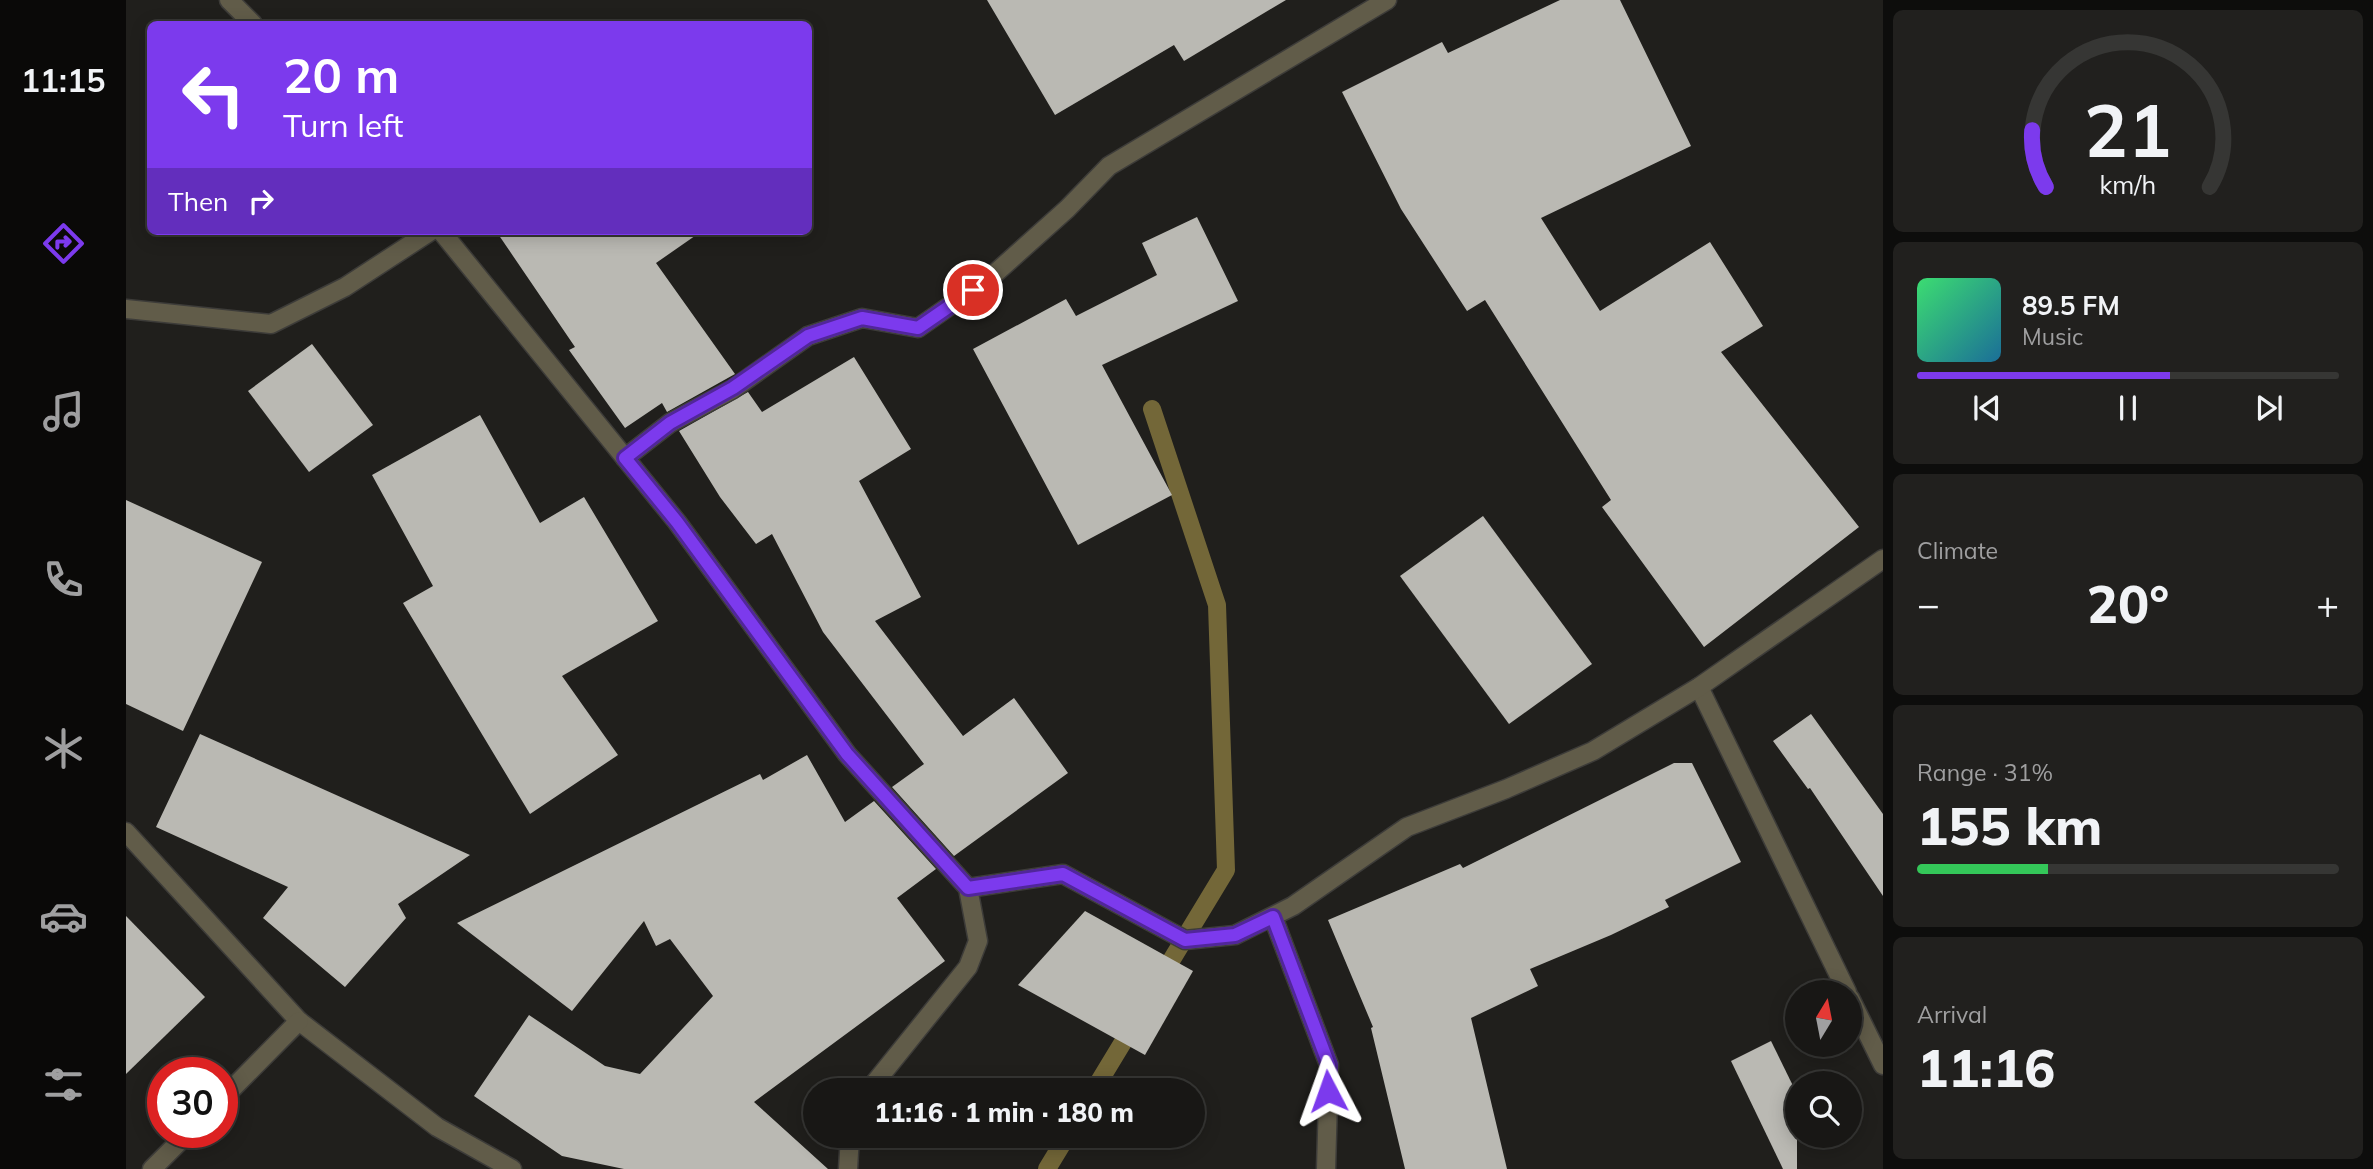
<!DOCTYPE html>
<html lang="en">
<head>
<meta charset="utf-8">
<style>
  :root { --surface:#181715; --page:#21201e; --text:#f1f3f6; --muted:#9f9fa0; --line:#363634; --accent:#7c3aed }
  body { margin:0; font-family:Mulish,sans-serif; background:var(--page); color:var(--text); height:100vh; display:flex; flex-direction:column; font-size:26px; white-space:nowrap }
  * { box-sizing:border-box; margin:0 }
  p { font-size:23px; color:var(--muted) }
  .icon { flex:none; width:38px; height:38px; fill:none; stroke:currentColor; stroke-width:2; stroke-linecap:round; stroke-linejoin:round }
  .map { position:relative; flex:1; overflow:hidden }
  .drawer { display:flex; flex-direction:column; gap:10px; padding:10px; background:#0d0d0c; width:490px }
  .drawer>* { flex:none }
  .top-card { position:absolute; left:21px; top:21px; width:665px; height:214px; border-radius:10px; box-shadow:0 4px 18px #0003,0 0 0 2px var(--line); background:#7c3aed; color:#fff; overflow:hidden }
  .needle { width:46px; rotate:10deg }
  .controls { position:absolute; left:1659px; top:980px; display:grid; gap:14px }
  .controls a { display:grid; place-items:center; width:77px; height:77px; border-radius:50%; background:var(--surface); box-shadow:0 4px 18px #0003,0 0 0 2px var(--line); font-size:35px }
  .speed { position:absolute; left:21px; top:1057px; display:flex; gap:14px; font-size:35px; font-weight:700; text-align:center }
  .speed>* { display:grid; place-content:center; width:91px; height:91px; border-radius:50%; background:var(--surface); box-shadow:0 4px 18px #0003,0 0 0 2px var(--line); line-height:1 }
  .speed .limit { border:10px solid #d22; background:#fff; color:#111 }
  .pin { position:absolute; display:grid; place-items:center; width:60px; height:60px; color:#fff; margin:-30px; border:4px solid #fff; border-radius:50%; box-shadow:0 2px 7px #0007 }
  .me { position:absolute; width:77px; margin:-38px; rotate:356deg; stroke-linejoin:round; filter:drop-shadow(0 0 5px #0008) }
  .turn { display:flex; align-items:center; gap:24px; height:147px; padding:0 21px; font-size:32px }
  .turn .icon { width:91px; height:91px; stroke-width:2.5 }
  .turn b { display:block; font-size:49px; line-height:60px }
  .then { display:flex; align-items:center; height:66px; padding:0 21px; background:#0003; gap:14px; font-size:26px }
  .big { font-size:52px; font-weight:800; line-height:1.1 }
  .drawer .widget { flex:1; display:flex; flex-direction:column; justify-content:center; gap:10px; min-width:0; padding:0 24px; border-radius:10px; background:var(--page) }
  .drawer .dial { align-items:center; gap:0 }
  .dial svg { height:182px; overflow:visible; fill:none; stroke:var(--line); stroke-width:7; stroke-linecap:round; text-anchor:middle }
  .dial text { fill:var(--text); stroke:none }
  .song { display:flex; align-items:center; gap:21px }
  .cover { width:84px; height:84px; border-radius:10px; background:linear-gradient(135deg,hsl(140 70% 55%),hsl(200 70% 35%)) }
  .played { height:7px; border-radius:4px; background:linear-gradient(90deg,var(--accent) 60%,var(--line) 60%) }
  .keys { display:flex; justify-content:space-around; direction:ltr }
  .heat { display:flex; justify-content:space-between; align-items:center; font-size:38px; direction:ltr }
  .charge { height:10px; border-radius:5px; background:linear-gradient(90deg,#34c759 31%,var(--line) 0) }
  .trip { position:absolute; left:677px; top:1078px; width:402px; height:70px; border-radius:35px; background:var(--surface); box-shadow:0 4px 18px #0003,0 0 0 2px var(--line); font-weight:800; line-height:70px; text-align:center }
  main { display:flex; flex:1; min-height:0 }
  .tabs { display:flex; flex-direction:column; width:126px; justify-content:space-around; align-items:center; background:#0a0908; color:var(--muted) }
  .tabs .icon { width:49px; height:49px }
  .tabs .current { color:var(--accent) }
  .tabs b { font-size:32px; color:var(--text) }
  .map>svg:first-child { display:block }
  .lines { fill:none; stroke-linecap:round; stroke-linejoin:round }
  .stream { stroke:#736738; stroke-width:18 }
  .building { fill:#bab9b3 }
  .minor-casing { stroke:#3d3c39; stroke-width:21 }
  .minor { stroke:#615c49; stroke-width:18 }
  .route-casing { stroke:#51269a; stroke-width:18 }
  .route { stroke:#7c3aed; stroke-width:12 }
</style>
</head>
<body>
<main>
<nav class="tabs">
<b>11:15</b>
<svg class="icon current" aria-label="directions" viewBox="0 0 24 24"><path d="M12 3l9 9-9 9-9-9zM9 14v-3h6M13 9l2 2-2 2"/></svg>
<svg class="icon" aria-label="music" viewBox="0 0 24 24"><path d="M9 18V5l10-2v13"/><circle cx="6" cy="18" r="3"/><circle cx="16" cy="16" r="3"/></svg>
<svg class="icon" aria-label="phone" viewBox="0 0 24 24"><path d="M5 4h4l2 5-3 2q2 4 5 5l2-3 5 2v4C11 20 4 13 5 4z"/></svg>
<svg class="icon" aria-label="climate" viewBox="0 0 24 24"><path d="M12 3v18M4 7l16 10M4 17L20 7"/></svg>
<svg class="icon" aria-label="car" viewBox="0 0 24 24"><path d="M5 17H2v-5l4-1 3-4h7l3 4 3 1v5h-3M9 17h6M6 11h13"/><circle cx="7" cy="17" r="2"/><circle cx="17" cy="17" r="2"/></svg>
<svg class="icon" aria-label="filters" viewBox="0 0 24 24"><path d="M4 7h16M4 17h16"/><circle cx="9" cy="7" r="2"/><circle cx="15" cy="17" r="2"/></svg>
</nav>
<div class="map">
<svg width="1757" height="1169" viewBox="0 0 1757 1169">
  <rect width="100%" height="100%" fill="#201f1c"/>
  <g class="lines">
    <g class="stream">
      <polyline points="1026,409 1091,605 1100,870 1034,979"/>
      <polyline points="968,1090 1008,1024"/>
      <polyline points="921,1169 941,1136"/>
    </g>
  </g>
  <g class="building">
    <polygon points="861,0 1160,0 1058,61 1048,45 929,115"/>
    <polygon points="1434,0 1494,0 1565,146 1415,218 1474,311 1584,242 1637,326 1595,352 1733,527 1578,647 1476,507 1485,500 1359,300 1341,311 1275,209 1216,92 1316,42 1322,53"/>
    <polygon points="1071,217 1112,301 976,365 1046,495 952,545 847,349 940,299 950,316 1031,275 1016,243"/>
    <polygon points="370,231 576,231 530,263 609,374 541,412 536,403 499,428 443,350 449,347"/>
    <polygon points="186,344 247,425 183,472 122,391"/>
    <polygon points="728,357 785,449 733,481 795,597 749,621 837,736 888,698 942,773 828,856 766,787 798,764 697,632 646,534 630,544 594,497 553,431 622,392 636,412"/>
    <polygon points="354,415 414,523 458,497 532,621 436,676 492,755 404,814 277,603 307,586 246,475"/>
    <polygon points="0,500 136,562 57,731 0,704"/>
    <polygon points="1357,516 1466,664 1383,724 1274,576"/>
    <polygon points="1685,714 1757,814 1757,896 1684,788 1682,789 1647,741"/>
    <polygon points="74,734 344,855 272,904 280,918 219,987 137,918 162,887 30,827"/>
    <polygon points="681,755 719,822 748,801 810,869 771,898 819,961 628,1102 702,1169 498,1169 436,1156 348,1096 403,1015 479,1066 514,1074 587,996 544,939 530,946 518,921 446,1011 331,923 634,774 637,780"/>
    <polygon points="1548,763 1566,763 1615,862 1539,900 1543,907 1485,935 1404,969 1412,986 1345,1018 1381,1169 1279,1169 1245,1028 1247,1027 1202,920 1334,864 1337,868"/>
    <polygon points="959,911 1067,971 1019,1055 892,985"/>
    <polygon points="0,916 79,997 0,1074"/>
    <polygon points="1645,1041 1671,1094 1671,1169 1657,1169 1605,1061"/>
  </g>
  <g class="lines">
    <defs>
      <g id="minor">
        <polyline points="103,0 127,24"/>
        <polyline points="315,231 551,522 721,754 842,888 852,941 842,967 743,1090"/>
        <polyline points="0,309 145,324 219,287 305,231"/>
        <polyline points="499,458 544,423 607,389 682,336 736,318 792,328 865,277 941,209 983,166 1261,0"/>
        <polyline points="1573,687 1721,992"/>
        <polyline points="0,832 173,1021 311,1127 386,1169"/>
        <polyline points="842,888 937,874 1059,940 1109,935 1167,906 1281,827 1380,789 1467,751 1573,687 1757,559"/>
        <polyline points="1147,917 1203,1065 1200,1169"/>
        <polyline points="1724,998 1757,1065"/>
        <polyline points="96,1099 173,1021"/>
        <polyline points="26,1169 63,1132"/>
        <polyline points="722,1169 724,1136"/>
      </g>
    </defs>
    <use href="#minor" class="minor-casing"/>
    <use href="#minor" class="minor"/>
  </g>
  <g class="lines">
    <defs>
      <polyline id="route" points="847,290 792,328 736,318 682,336 607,388 544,423 499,458 551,522 721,754 842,888 937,874 1059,940 1109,935 1147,917 1203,1065 1202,1091"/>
    </defs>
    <use href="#route" class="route-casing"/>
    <use href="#route" class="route"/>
  </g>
</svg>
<div class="controls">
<a><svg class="needle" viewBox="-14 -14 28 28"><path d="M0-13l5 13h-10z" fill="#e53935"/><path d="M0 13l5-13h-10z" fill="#9f9fa0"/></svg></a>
<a><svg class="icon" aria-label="search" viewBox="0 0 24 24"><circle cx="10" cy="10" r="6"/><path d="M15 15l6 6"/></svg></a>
</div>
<div class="speed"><div class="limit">30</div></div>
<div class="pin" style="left:847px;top:290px;background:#d93025"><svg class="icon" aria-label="arrive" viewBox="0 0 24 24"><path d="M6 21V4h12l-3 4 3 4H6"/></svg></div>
<svg class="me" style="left:1202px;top:1091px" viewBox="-20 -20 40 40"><path d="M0-17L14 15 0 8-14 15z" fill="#7c3aed" stroke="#fff" stroke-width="4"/></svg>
<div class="trip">11:16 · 1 min · 180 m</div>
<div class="top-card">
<div class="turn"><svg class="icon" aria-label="left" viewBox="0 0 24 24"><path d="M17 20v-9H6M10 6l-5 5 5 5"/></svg><div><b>20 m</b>Turn left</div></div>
<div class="then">Then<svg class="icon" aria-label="right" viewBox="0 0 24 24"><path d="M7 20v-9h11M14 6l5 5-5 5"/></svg></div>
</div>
</div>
<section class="drawer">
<div class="widget dial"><svg viewBox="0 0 100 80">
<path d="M14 69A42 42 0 1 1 86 69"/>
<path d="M14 69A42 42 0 0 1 8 44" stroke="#7c3aed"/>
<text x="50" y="56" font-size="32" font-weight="700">21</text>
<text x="50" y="72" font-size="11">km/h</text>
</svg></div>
<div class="widget">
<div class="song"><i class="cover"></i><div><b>89.5 FM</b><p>Music</p></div></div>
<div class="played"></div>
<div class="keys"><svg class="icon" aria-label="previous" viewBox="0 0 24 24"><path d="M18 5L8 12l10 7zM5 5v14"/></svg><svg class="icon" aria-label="pause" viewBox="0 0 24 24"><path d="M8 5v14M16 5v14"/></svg><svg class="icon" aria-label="next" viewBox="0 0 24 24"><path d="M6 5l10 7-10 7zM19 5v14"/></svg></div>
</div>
<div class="widget"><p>Climate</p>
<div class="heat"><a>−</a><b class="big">20°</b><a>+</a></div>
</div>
<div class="widget"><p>Range · 31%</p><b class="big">155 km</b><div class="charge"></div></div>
<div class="widget"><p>Arrival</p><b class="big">11:16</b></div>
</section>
</main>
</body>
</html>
